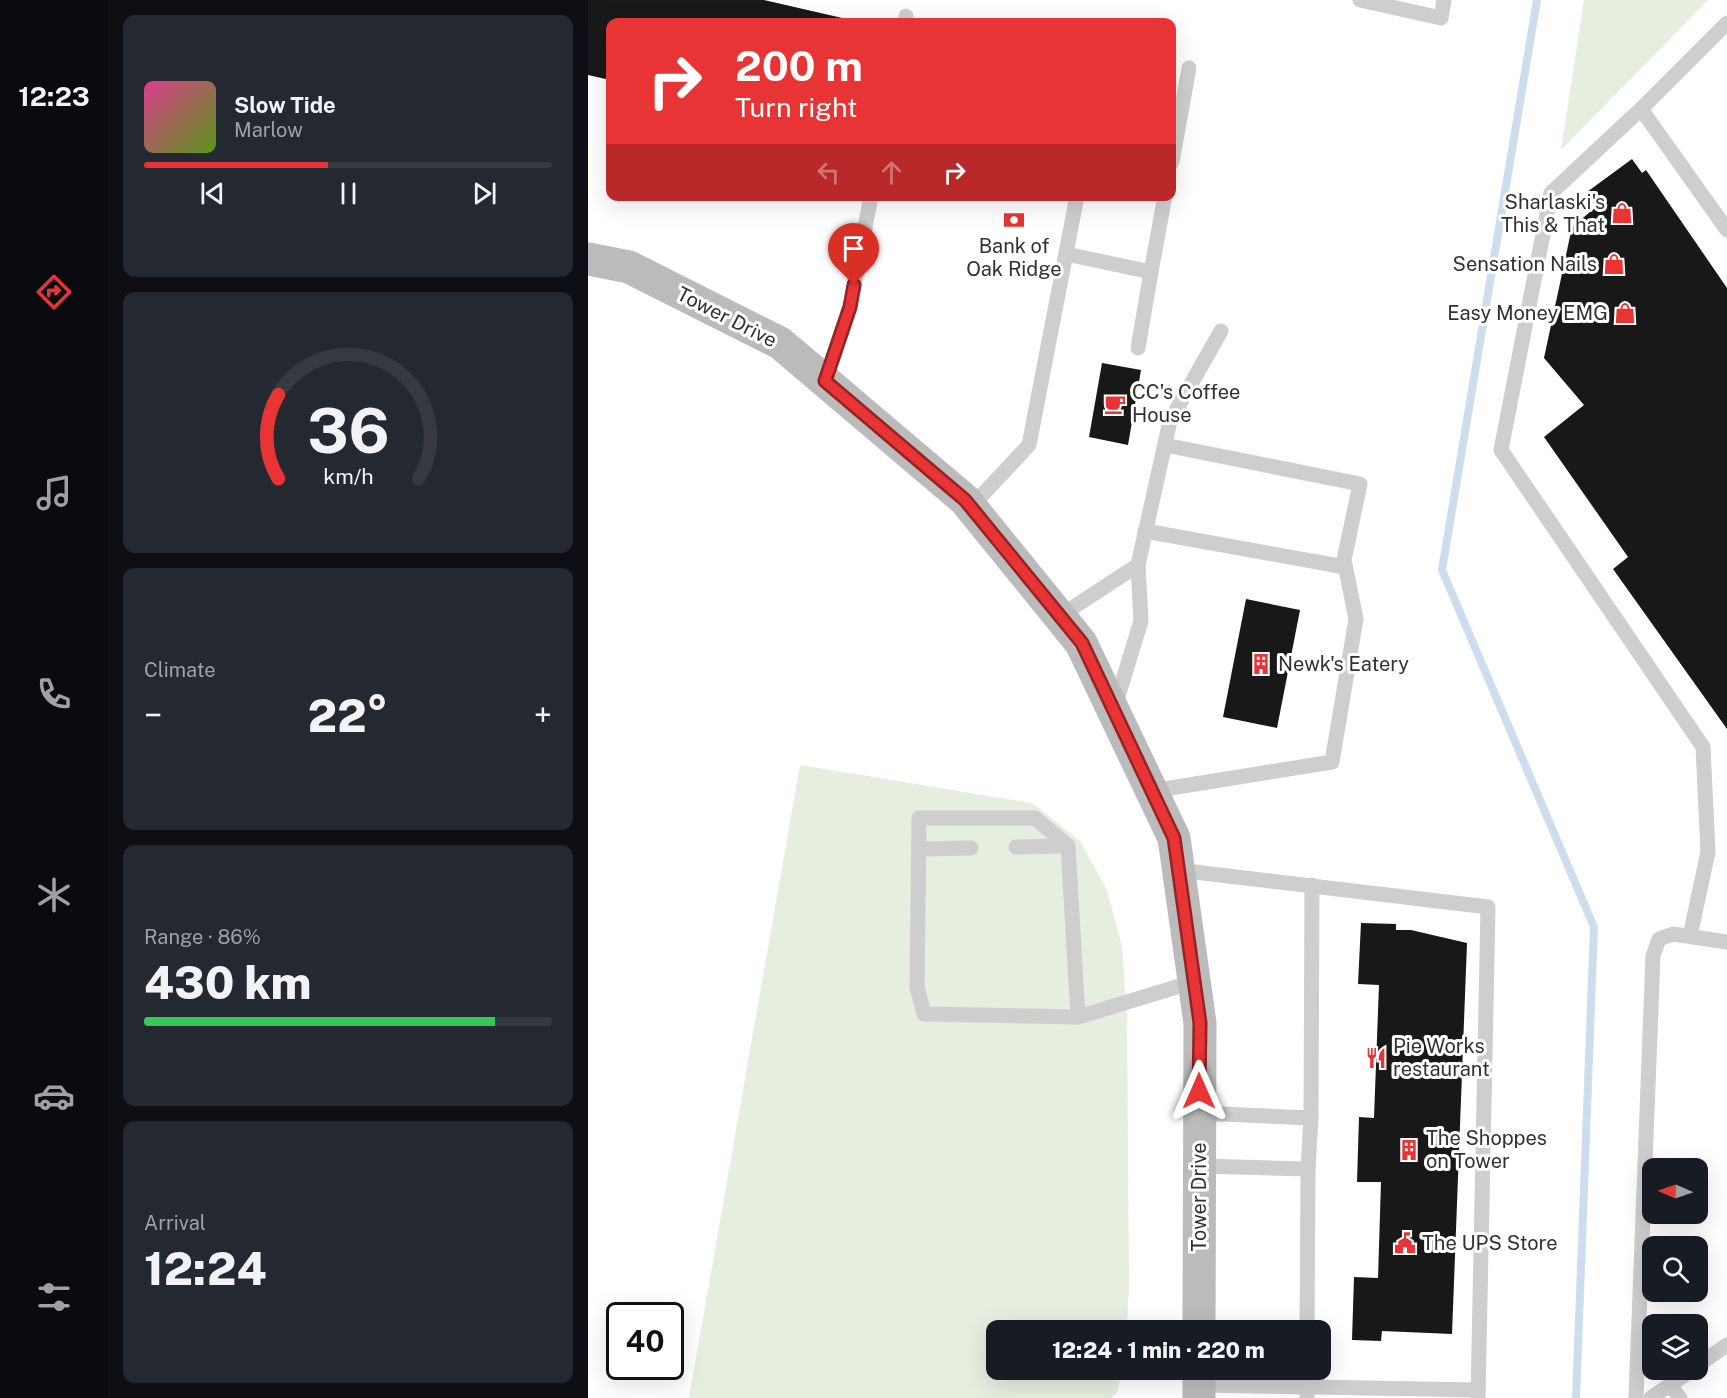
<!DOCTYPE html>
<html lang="en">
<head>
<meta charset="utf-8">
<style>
  :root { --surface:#171b24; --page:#242831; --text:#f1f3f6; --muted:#9ea1a6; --line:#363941; --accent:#e83434 }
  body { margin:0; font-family:"Public Sans",sans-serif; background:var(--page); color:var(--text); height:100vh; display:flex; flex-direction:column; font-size:22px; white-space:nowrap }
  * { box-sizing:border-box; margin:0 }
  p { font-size:20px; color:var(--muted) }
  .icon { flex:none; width:33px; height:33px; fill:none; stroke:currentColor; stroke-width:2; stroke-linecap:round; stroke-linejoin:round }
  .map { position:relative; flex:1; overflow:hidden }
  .details { display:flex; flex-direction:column; gap:15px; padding:15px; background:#0d0f14; width:480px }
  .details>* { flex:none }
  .guide { position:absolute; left:18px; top:18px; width:570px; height:183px; border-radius:12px; box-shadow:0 6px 24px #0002; background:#e83434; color:#fff; overflow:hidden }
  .needle { width:39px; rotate:272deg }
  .controls { position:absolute; left:1054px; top:1158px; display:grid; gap:12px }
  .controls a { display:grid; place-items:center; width:66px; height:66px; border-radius:12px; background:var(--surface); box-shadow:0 6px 24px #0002; font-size:30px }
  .speed { position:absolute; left:18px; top:1302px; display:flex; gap:12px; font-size:30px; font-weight:700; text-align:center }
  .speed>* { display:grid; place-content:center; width:78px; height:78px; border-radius:50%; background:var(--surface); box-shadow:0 6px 24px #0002; line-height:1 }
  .speed .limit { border:3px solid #111; border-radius:9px; background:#fff; color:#111 }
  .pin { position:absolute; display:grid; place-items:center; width:51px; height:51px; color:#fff; margin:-62px -26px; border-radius:50% 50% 50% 0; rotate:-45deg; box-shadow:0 0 6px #0007 }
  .pin .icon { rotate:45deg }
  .me { position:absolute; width:66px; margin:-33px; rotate:0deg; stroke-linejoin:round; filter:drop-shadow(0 0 4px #0008) }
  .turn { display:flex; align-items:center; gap:21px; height:126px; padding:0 30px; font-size:27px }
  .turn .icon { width:78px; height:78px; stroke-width:2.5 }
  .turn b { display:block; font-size:42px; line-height:51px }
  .lanes { display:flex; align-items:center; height:57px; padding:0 30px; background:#0003; justify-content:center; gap:30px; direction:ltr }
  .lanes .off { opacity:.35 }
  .big { font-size:45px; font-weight:800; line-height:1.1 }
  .details .widget { flex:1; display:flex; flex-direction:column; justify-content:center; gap:9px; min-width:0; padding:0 21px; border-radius:12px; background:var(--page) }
  .details .dial { align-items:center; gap:0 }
  .dial svg { height:156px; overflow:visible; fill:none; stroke:var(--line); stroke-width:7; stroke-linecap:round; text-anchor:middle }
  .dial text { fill:var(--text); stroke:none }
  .song { display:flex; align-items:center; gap:18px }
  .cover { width:72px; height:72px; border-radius:9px; background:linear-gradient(135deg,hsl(330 70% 55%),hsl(90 70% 35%)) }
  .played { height:6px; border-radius:3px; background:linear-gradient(90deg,var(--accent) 45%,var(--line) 45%) }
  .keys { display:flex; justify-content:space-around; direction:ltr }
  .heat { display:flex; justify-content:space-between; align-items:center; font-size:33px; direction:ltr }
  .charge { height:9px; border-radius:4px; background:linear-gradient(90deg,#34c759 86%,var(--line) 0) }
  .trip { position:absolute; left:398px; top:1320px; width:345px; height:60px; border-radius:12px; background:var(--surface); box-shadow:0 6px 24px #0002; font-weight:800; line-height:60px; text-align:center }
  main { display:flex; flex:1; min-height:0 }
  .tabs { display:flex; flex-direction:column; width:108px; justify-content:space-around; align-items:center; background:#090b0e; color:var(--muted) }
  .tabs .icon { width:42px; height:42px }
  .tabs .active { color:var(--accent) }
  .tabs b { font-size:27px; color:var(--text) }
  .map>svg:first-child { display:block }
  .green { fill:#e6eee0 }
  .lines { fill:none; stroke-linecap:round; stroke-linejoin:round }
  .stream { stroke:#ccdeee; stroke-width:8 }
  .building { fill:#181818 }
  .lane { stroke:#cecece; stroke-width:15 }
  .secondary { stroke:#bbb; stroke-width:33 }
  .route-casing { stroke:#972222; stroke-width:15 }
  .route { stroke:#e83434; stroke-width:10 }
  .labels { text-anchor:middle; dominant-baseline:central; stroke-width:6; stroke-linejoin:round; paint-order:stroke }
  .poi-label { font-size:20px; fill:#313131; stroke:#fff; text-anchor:start }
  .street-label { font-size:20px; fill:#313131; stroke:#fff }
</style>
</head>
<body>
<main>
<nav class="tabs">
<b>12:23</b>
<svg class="icon active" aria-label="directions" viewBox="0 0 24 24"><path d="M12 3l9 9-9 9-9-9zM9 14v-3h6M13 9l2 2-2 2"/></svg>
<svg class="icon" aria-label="music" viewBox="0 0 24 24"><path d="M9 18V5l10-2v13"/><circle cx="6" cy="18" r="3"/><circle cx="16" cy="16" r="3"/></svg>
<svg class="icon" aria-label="phone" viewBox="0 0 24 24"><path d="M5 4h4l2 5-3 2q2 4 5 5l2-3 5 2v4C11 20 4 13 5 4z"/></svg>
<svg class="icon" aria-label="climate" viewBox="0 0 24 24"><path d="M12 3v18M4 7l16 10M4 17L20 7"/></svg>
<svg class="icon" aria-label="car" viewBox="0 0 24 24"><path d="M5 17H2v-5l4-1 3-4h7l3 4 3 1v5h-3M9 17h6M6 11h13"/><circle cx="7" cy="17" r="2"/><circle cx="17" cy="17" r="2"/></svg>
<svg class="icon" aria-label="filters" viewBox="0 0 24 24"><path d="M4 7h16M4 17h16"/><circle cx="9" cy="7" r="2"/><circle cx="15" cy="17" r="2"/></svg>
</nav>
<section class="details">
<div class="widget">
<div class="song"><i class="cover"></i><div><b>Slow Tide</b><p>Marlow</p></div></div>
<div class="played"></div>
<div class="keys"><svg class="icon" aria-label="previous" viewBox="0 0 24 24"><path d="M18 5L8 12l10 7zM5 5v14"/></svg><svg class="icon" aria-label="pause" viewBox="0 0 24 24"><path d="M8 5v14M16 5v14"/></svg><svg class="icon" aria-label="next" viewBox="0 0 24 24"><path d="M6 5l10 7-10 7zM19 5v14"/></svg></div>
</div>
<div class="widget dial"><svg viewBox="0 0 100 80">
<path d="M14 69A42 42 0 1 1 86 69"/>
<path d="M14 69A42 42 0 0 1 14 26" stroke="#e83434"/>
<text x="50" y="56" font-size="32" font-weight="700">36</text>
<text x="50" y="72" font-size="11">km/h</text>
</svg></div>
<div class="widget"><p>Climate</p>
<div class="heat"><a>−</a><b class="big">22°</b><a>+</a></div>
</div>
<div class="widget"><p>Range · 86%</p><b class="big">430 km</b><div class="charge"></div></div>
<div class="widget"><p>Arrival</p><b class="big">12:24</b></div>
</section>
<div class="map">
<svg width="1139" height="1398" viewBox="0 0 1139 1398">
  <rect width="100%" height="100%" fill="#fff"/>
  <g class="green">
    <polygon points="996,0 1120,0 973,150"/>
    <polygon points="212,765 444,803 492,841 519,890 534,947 539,1014 541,1283 539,1330 408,1330 408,1370 535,1370 529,1393 523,1398 101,1398"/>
  </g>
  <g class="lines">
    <polyline class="stream" points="949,0 854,570 1006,927 988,1398"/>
  </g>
  <g class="building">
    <polygon points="0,0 176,0 263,20 262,22 22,22 22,80 0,75"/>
    <polygon points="1044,159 1054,173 1058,170 1139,288 1139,729 1025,569 1040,557 956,437 996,405 956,358 984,227 1008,207 999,192"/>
    <polygon points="514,363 553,370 540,445 501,437"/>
    <polygon points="658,599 712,610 689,728 635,717"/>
    <polygon points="773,923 808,924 808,930 823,930 879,943 864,1334 794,1331 793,1341 764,1340 766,1277 790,1278 793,1182 769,1182 771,1117 786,1118 791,985 770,984"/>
  </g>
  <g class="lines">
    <g class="lane">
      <polyline points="772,0 853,18 856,0"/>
      <polyline points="316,22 318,16"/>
      <polyline points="1053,109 1139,230"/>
      <polyline points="584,162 601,68"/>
      <polyline points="478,254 563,272 577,196"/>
      <polyline points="550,348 563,272"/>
      <polyline points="237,381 262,307 283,196"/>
      <polyline points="383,507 441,445 489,196"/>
      <polyline points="557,531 757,567"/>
      <polyline points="472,616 550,565"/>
      <polyline points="527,706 553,621 550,565 582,421 633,331"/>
      <polyline points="564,791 744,762 768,619 756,560 772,484 577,445"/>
      <polyline points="428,847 480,846"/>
      <polyline points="331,849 383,848"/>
      <polyline points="590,870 900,907 890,1398"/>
      <polyline points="1102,936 1120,852 1115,747 913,450 963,193 1053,109 1139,23"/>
      <polyline points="490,1017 480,846 447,818 331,818 329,987 336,1014 490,1017 605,982"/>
      <polyline points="611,1113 723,1118"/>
      <polyline points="611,1166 720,1169"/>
      <polyline points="719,1330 720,1169 723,1118 724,885"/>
      <polyline points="1110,1365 1139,1345"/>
      <polyline points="611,1385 890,1390"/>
      <polyline points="1082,1385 1092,1398"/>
      <polyline points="719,1398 719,1370"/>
      <polyline points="1048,1398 1065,956 1071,939 1085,934 1139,942"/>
      <polyline points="1063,1398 1104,1370"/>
    </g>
    <g class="secondary">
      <polyline points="0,259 41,267 192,343 377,500 493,643 586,838 612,1023 611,1330"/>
      <polyline points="611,1398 611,1370"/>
    </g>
  </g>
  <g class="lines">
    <defs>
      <polyline id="route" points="266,285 262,307 237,381 377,500 494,643 586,838 612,1023 611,1091"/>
    </defs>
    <use href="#route" class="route-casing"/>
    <use href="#route" class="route"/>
  </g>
  <defs>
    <symbol id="shop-bare" viewBox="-9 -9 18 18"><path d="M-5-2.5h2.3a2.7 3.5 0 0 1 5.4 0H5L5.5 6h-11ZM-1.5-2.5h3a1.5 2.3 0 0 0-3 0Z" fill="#e83434" stroke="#fff" stroke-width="2.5" paint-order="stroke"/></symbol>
    <symbol id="bank-bare" viewBox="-9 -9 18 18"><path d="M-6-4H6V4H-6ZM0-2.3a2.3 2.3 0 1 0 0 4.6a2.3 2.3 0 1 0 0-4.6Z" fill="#e83434" stroke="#fff" stroke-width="2.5" paint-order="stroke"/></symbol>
    <symbol id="cafe-bare" viewBox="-9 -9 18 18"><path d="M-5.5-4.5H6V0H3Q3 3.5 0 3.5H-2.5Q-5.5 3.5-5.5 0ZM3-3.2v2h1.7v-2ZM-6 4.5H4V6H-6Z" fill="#e83434" stroke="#fff" stroke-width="2.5" paint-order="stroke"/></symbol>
    <symbol id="building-bare" viewBox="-9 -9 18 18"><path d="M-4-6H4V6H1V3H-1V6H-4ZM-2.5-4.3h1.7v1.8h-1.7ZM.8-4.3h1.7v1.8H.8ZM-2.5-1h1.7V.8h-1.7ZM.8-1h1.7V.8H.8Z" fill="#e83434" stroke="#fff" stroke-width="2.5" paint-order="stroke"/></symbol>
    <symbol id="restaurant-bare" viewBox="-9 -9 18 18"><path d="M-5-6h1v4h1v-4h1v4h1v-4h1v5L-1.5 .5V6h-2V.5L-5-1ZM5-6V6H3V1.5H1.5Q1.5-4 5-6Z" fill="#e83434" stroke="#fff" stroke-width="2.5" paint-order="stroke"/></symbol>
    <symbol id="civic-bare" viewBox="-9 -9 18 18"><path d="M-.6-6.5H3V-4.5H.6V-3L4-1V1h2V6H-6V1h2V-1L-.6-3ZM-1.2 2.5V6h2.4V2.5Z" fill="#e83434" stroke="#fff" stroke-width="2.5" paint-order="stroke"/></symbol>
  </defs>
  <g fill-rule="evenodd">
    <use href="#shop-bare" x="1019" y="198" width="30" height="30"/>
    <use href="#bank-bare" x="411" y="205" width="30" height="30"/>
    <use href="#shop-bare" x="1011" y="249" width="30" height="30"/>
    <use href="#shop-bare" x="1022" y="298" width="30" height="30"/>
    <use href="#cafe-bare" x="512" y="389" width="30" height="30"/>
    <use href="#building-bare" x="658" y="649" width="30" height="30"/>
    <use href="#restaurant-bare" x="773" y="1043" width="30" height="30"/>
    <use href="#building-bare" x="806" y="1135" width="30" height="30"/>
    <use href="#civic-bare" x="802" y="1228" width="30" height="30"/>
  </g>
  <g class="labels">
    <g class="poi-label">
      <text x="1017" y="202" text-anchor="end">Sharlaski's<tspan x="1017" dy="23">This &amp; That</tspan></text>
      <text x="426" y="246" text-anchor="middle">Bank of<tspan x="426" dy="23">Oak Ridge</tspan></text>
      <text x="1009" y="264" text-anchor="end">Sensation Nails</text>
      <text x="1020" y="313" text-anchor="end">Easy Money EMG</text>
      <text x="544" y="392">CC's Coffee<tspan x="544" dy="23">House</tspan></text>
      <text x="690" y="664">Newk's Eatery</text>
      <text x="805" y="1046">Pie Works<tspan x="805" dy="23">restaurant</tspan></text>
      <text x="838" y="1138">The Shoppes<tspan x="838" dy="23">on Tower</tspan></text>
      <text x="834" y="1243">The UPS Store</text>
    </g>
    <g class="street-label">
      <text transform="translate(139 317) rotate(27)">Tower Drive</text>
      <text transform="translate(611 1197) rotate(-90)">Tower Drive</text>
    </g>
  </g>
</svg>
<div class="controls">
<a><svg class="needle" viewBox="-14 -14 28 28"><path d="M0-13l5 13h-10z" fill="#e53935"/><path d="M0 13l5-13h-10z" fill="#9ea1a6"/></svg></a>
<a><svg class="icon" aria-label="search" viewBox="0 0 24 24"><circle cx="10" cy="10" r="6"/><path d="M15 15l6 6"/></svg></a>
<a><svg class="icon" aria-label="layers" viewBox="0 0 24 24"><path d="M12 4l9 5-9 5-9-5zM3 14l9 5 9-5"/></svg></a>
</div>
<div class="speed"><div class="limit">40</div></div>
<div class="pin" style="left:266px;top:285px;background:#d93025"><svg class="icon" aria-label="arrive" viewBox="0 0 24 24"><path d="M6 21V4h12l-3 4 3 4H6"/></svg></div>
<svg class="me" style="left:611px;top:1091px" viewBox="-20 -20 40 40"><path d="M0-17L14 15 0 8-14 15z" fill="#e83434" stroke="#fff" stroke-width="4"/></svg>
<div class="trip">12:24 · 1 min · 220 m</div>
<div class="guide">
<div class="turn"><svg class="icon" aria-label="right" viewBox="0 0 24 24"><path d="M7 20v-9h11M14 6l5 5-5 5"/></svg><div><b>200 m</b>Turn right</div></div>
<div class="lanes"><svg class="icon off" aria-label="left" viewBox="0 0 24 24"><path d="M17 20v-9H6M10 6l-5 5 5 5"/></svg><svg class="icon off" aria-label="ahead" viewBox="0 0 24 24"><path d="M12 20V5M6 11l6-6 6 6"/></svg><svg class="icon" aria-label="right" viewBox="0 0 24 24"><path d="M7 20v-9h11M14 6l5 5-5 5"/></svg></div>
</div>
</div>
</main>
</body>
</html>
